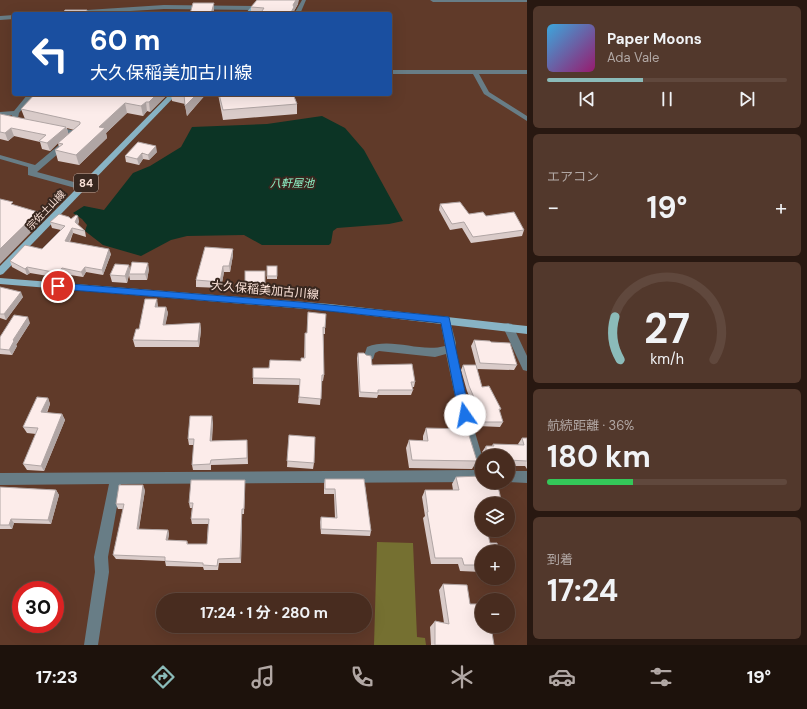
<!DOCTYPE html>
<html lang="ja">
<head>
<meta charset="utf-8">
<style>
  :root { --surface:#482c1f; --page:#52382c; --text:#f1f3f6; --muted:#b1a7a4; --line:#60483d; --accent:#8bbbb9 }
  body { margin:0; font-family:"DM Sans","Noto Sans JP",sans-serif; background:var(--page); color:var(--text); height:100vh; display:flex; flex-direction:column; font-size:15px; white-space:nowrap }
  * { box-sizing:border-box; margin:0 }
  p { font-size:13px; color:var(--muted) }
  .icon { flex:none; width:22px; height:22px; fill:none; stroke:currentColor; stroke-width:2; stroke-linecap:round; stroke-linejoin:round }
  .map { position:relative; flex:1; overflow:hidden }
  .panel { display:flex; flex-direction:column; gap:6px; padding:6px; background:#281811; width:280px }
  .panel>* { flex:none }
  .hud { position:absolute; left:12px; top:12px; width:380px; height:84px; border-radius:4px; box-shadow:0 4px 16px #0002,0 0 0 1px var(--line); background:#1a4fa0; color:#fff; overflow:hidden }
  .tools { position:absolute; left:475px; top:449px; display:grid; gap:8px }
  .tools a { display:grid; place-items:center; width:40px; height:40px; border-radius:50%; background:var(--surface); box-shadow:0 4px 16px #0002,0 0 0 1px var(--line); font-size:20px }
  .speed { position:absolute; left:12px; top:581px; display:flex; gap:8px; font-size:20px; font-weight:700; text-align:center }
  .speed>* { display:grid; place-content:center; width:52px; height:52px; border-radius:50%; background:var(--surface); box-shadow:0 4px 16px #0002,0 0 0 1px var(--line); line-height:1 }
  .speed .limit { border:6px solid #d22; background:#fff; color:#111 }
  .pin { position:absolute; display:grid; place-items:center; width:34px; height:34px; color:#fff; margin:-17px; border:2px solid #fff; border-radius:50%; box-shadow:0 1px 4px #0007 }
  .me { position:absolute; width:44px; margin:-22px; rotate:348deg; stroke-linejoin:round; filter:drop-shadow(0 0 3px #0008) }
  .turn { display:flex; align-items:center; gap:14px; height:84px; padding:0 12px; font-size:18px }
  .turn .icon { width:52px; height:52px; stroke-width:2.5 }
  .turn b { display:block; font-size:28px; line-height:34px }
  .big { font-size:30px; font-weight:700; line-height:1.1 }
  .panel .tile { flex:1; display:flex; flex-direction:column; justify-content:center; gap:6px; min-width:0; padding:0 14px; border-radius:6px; background:var(--page) }
  .panel .dial { align-items:center; gap:0 }
  .dial svg { height:104px; overflow:visible; fill:none; stroke:var(--line); stroke-width:7; stroke-linecap:round; text-anchor:middle }
  .dial text { fill:var(--text); stroke:none }
  .song { display:flex; align-items:center; gap:12px }
  .cover { width:48px; height:48px; border-radius:6px; background:linear-gradient(135deg,hsl(200 70% 55%),hsl(320 70% 35%)) }
  .played { height:4px; border-radius:2px; background:linear-gradient(90deg,var(--accent) 40%,var(--line) 40%) }
  .keys { display:flex; justify-content:space-around; direction:ltr }
  .heat { display:flex; justify-content:space-between; align-items:center; font-size:22px; direction:ltr }
  .charge { height:6px; border-radius:3px; background:linear-gradient(90deg,#34c759 36%,var(--line) 0) }
  .trip { position:absolute; left:156px; top:593px; width:216px; height:40px; border-radius:20px; background:var(--surface); box-shadow:0 4px 16px #0002,0 0 0 1px var(--line); font-weight:700; line-height:40px; text-align:center }
  .tabs { display:flex; height:64px; justify-content:space-around; align-items:center; background:#1d120c; color:var(--muted) }
  .tabs .icon { width:28px; height:28px }
  .tabs .active { color:var(--accent) }
  .tabs b { font-size:18px; color:var(--text) }
  main { display:flex; flex:1; min-height:0 }
  .map>svg:first-child { display:block }
  .green { fill:#757031 }
  .water { fill:#0c3425 }
  .lines { fill:none; stroke-linecap:round; stroke-linejoin:round }
  .minor { fill:#687d86; fill-rule:evenodd }
  .major { fill:#88b3c4; fill-rule:evenodd }
  .wall { fill:#d9cbc9; fill-rule:evenodd }
  .shaded-wall { fill:#b0a5a4 }
  .building { fill:#fcecea; stroke:#b0a5a4 }
  .route { fill:#1a73e8; stroke:#114b97 }
  .labels { text-anchor:middle; dominant-baseline:central; stroke-width:4; stroke-linejoin:round; paint-order:stroke }
  .far-street-label { font-size:10px; fill:#fbe2d8; stroke:#38271f }
  .shield { fill:#38271f; stroke:#c0aaa0; stroke-width:1 }
  .shield-label { font-size:11px; font-weight:bold; fill:#fbe2d8 }
  .far-water-label { font-size:11px; font-style:italic; fill:#8ef6c9; stroke:#38271f }
  .street-label { font-size:12px; fill:#fbe2d8; stroke:#38271f }
</style>
</head>
<body>
<main>
<div class="map">
<svg width="527" height="645" viewBox="0 0 527 645">
  <rect width="100%" height="100%" fill="#603a29"/>
  <polygon class="green" points="377,542 413,543 417,637 425,638 426,645 374,645"/>
  <polygon class="water" points="322,116 345,128 364,150 403,221 389,224 337,228 333,231 331,243 329,245 262,245 244,235 187,236 171,240 141,256 103,245 85,231 87,225 82,219 73,213 84,206 104,210 133,173 150,166 181,147 192,127 267,124"/>
  <g class="lines">
    <g class="minor">
      <polygon points="302,0 306,0 300,14 294,14"/>
      <polygon points="430,0 527,0 527,2 433,2"/>
      <polygon points="164,5 254,6 257,8 254,10 164,9 80,14 53,14 56,12"/>
      <polygon points="14,15 14,19 0,20 0,16"/>
      <polygon points="390,70 527,70 527,74 479,74 489,92 527,116 527,121 484,94 473,74 390,74"/>
      <polygon points="28,94 34,94 19,113 18,118 20,120 27,122 27,124 16,123 12,118 12,115 0,116 0,112 14,111"/>
      <polygon points="54,127 78,131 82,133 37,172 85,185 85,189 79,189 28,175 28,167 0,159 0,155 35,165 72,134 52,130 50,129"/>
      <path d="M445,316L449,317L450,320L456,343L455,349L474,429L482,456V482L121,484L108,557L109,572L98,645H84L95,572L94,557L109,484L0,485V473L475,470L462,429L446,354L435,357L379,351L375,353L373,359L369,360L365,359L364,356L367,347C392,337 420,353 445,346L440,320L441,317Z"/>
      <polygon points="508,323 512,324 527,356 527,371 523,370 503,327 504,324"/>
      <polygon points="508,471 527,471 527,483 506,482 508,482"/>
    </g>
    <g class="major">
      <polygon points="257,0 262,0 251,14 245,14"/>
      <polygon points="170,94 177,94 3,274 0,275 0,266"/>
      <polygon points="0,278 330,304 527,326 527,334 330,311 0,284"/>
    </g>
  </g>
  <g class="wall">
    <polygon points="298,4 294,11 294,14 251,14 251,7"/>
    <path d="M35,94H168L150,112L147,111L143,116L127,113L106,133L107,138L79,165L58,161L55,150L59,147L58,143L50,151L42,149L40,142L14,136L8,141L0,139V114L25,119L21,109ZM67,128L74,130L68,134Z"/>
    <polygon points="171,94 206,94 187,116 185,104 172,101"/>
    <polygon points="218,94 294,94 294,96 297,104 297,114 223,120"/>
    <polygon points="157,152 149,160 143,159 139,165 126,162 125,156"/>
    <polygon points="440,204 469,214 486,216 524,230 522,236 471,243 462,228 450,230 439,210"/>
    <polygon points="71,219 79,221 78,225 85,231 86,237 73,233 70,242 111,254 103,275 86,272 83,277 64,274 60,278 30,273 27,275 12,267 10,261 42,249 61,230 52,228 50,222"/>
    <polygon points="233,249 233,255 230,272 224,272 221,288 196,287 196,280"/>
    <polygon points="129,265 130,270 149,269 147,280 130,280 129,275 127,283 112,282 110,275"/>
    <rect x="267" y="266" width="10" height="13"/>
    <polygon points="265,271 265,290 245,290 245,283"/>
    <polygon points="0,287 23,297 6,320 0,318"/>
    <polygon points="158,305 158,307 166,307 168,313 165,325 200,323 201,330 199,347 135,347 133,340 139,329"/>
    <polygon points="308,312 325,328 325,334 323,334 324,375 323,381 322,381 320,405 298,403 300,385 253,384 253,378 269,368 301,361 304,358 305,333 307,333"/>
    <polygon points="30,323 16,345 17,346 12,355 0,354 0,337"/>
    <polygon points="474,340 491,342 517,365 514,370 477,369 482,387 501,409 499,411 503,422 500,427 477,426 472,407 473,405 467,391 461,370 463,365 476,365 471,346"/>
    <polygon points="358,353 372,365 415,382 414,387 412,387 413,390 411,395 378,395 377,398 359,397 357,358"/>
    <polygon points="48,398 50,404 47,413 62,414 65,420 44,471 27,470 23,464 36,434 27,433 23,427"/>
    <polygon points="213,422 212,441 247,440 248,464 211,465 211,470 193,470 192,465 194,445 189,445 188,439"/>
    <polygon points="426,428 477,461 472,469 409,468 406,448 409,440 423,441 423,436"/>
    <polygon points="289,435 314,463 313,469 287,467"/>
    <polygon points="522,438 527,438 527,469 525,466 508,466 508,456 483,456 482,452 486,446 492,446 493,444 519,445 518,444"/>
    <polygon points="456,477 482,504 482,572 460,571 458,564 431,564 423,518 425,516 422,497 425,490 453,490 452,484"/>
    <polygon points="325,479 364,479 371,531 370,536 321,534 320,522 321,517 335,518 334,494 324,494 324,484"/>
    <polygon points="245,480 244,514 242,514 241,563 219,563 218,570 204,570 203,567 166,566 165,561 116,559 113,555 123,509 118,509 116,504 145,490 139,529 168,530 169,534 168,540 187,541 188,544 207,544 208,524 192,524 191,519 192,508 190,508 189,503"/>
    <polygon points="0,487 56,490 59,495 51,524 14,523 12,529 0,529"/>
    <polygon points="443,584 470,604 494,645 431,645 430,627 435,621 444,623 439,590"/>
  </g>
  <g class="shaded-wall">
    <polygon points="296,0 299,0 298,4 294,11 294,14 290,14 293,5"/>
    <polygon points="214,3 214,14 211,14"/>
    <polygon points="157,94 168,94 150,112 149,102"/>
    <polygon points="197,94 206,94 187,116 185,106"/>
    <polygon points="146,102 147,111 143,116 141,106"/>
    <polygon points="125,103 127,113 106,133 107,138 79,165 76,155 99,127"/>
    <polygon points="66,127 69,135 58,143 50,151 47,143"/>
    <polygon points="11,128 14,136 8,141 5,133"/>
    <polygon points="156,146 157,152 149,160 148,155"/>
    <polygon points="142,153 143,159 139,165 137,159"/>
    <polygon points="38,212 41,222 0,264 0,249"/>
    <polygon points="78,216 79,221 76,228 75,222"/>
    <polygon points="72,228 73,233 67,246 65,241"/>
    <polygon points="109,249 111,254 103,275 102,270"/>
    <polygon points="233,249 233,255 230,272 229,266"/>
    <polygon points="148,263 149,269 147,280 145,274"/>
    <polygon points="129,265 130,272 129,274 129,275 127,283 125,276"/>
    <polygon points="223,266 224,272 221,288 220,282"/>
    <polygon points="27,267 30,273 27,275 25,269"/>
    <polygon points="85,267 86,272 83,277 81,272"/>
    <polygon points="62,268 64,274 60,278 58,273"/>
    <polygon points="21,292 23,297 6,320 4,314"/>
    <polygon points="157,299 158,305 156,313 155,307"/>
    <polygon points="166,307 168,313 164,332 163,325"/>
    <polygon points="28,317 30,323 16,345 17,346 12,355 9,350 13,340"/>
    <polygon points="200,323 201,330 199,347 198,341"/>
    <polygon points="48,398 50,404 44,418 41,412"/>
    <polygon points="62,414 65,420 44,471 41,466"/>
    <polygon points="212,416 213,422 211,447 210,441"/>
    <polygon points="143,485 145,490 138,533 137,529"/>
    <polygon points="56,490 59,495 51,524 48,520"/>
    <polygon points="242,509 242,514 241,563 240,558"/>
    <polygon points="11,519 14,523 12,529 9,525"/>
    <polygon points="168,530 169,534 167,544 166,540"/>
  </g>
  <g class="building">
    <polygon points="257,0 296,0 293,5 294,7 290,14 260,14 264,8 251,7"/>
    <polygon points="193,3 214,3 211,14 190,14"/>
    <polygon points="65,10 87,10 86,14 62,14"/>
    <polygon points="35,94 157,94 149,102 146,102 141,106 125,103 99,127 105,128 76,155 55,150 63,144 58,143 80,124 80,122 21,109"/>
    <polygon points="184,94 197,94 185,106"/>
    <polygon points="219,94 293,94 297,104 223,110"/>
    <polygon points="0,114 66,127 47,143 39,141 46,135 11,128 5,133 0,132"/>
    <polygon points="138,142 156,146 148,155 142,153 137,159 125,156"/>
    <polygon points="0,199 13,202 11,204 38,212 0,249"/>
    <polygon points="460,202 469,214 483,212 486,216 514,212 524,230 473,237 464,222 452,224 440,204"/>
    <polygon points="59,214 69,217 71,219 76,215 78,216 75,222 85,231 72,228 65,241 109,249 102,270 85,267 81,272 62,268 58,273 27,267 25,269 10,261 25,245 42,249 65,226 50,222"/>
    <polygon points="205,247 233,249 229,266 223,266 220,282 196,280"/>
    <polygon points="132,262 148,263 145,274 129,274"/>
    <polygon points="115,264 129,265 125,276 110,275"/>
    <rect x="267" y="266" width="10" height="10"/>
    <rect x="245" y="271" width="20" height="12"/>
    <polygon points="0,287 21,292 4,314 0,314"/>
    <polygon points="145,299 157,299 155,307 166,307 163,325 200,323 198,341 133,340 136,329 139,329"/>
    <polygon points="308,312 326,314 325,328 323,327 324,375 322,375 321,399 299,397 300,379 253,378 253,368 269,368 270,360 301,361 301,358 305,358 305,333 307,333"/>
    <polygon points="14,315 28,317 13,340 14,341 9,350 0,349 0,337"/>
    <polygon points="474,340 490,341 491,342 510,343 517,365 480,363"/>
    <polygon points="358,353 364,353 366,355 371,356 372,365 412,364 415,382 411,382 413,390 378,390 378,393 360,392"/>
    <polygon points="463,365 476,365 482,387 489,386 501,409 499,409 503,422 479,422 474,402 476,402 469,386"/>
    <polygon points="37,397 48,398 41,412 62,414 41,466 23,464 38,428 23,427"/>
    <polygon points="190,416 212,416 210,441 247,440 247,458 211,460 210,464 192,465 194,439 188,439"/>
    <polygon points="426,428 467,429 477,461 412,460 409,440 428,441"/>
    <polygon points="289,435 315,437 314,463 287,461"/>
    <polygon points="522,438 527,438 527,461 508,460 508,456 486,456 486,446 494,446 493,444 524,445"/>
    <polygon points="480,476 482,477 482,482 497,482 502,504 482,504 482,530 487,530 490,543 497,543 499,552 482,552 482,565 464,565 462,558 435,558 427,512 428,512 425,490 459,490 456,477"/>
    <polygon points="325,479 364,479 371,531 321,529 321,517 337,518 335,489 325,489"/>
    <polygon points="191,480 245,480 244,509 242,509 240,558 218,559 217,566 203,565 203,563 165,561 165,557 113,555 124,504 116,504 119,485 143,485 137,529 168,530 166,540 187,541 187,544 207,544 209,519 191,519 193,503 189,503"/>
    <polygon points="0,487 56,490 48,520 11,519 9,525 0,525"/>
    <polygon points="443,584 467,585 470,604 482,604 482,626 491,626 494,645 435,645 435,621 449,624"/>
  </g>
  <polygon class="route" points="58,283 300,302 449,317 470,415 468,419 465,420 461,419 459,415 441,323 300,308 58,289 54,286"/>
  <g class="labels">
    <g class="far-street-label">
      <text transform="translate(46 210) rotate(-46)">宗佐土山線</text>
    </g>
    <rect class="shield" x="74" y="174" width="24" height="18" rx="3"/>
    <g class="shield-label">
      <text x="86" y="183">84</text>
    </g>
    <g class="far-water-label">
      <text x="292" y="183">八軒屋池</text>
    </g>
    <g class="street-label">
      <text transform="translate(265 290) rotate(5)">大久保稲美加古川線</text>
    </g>
  </g>
</svg>
<div class="tools">
<a><svg class="icon" aria-label="search" viewBox="0 0 24 24"><circle cx="10" cy="10" r="6"/><path d="M15 15l6 6"/></svg></a>
<a><svg class="icon" aria-label="layers" viewBox="0 0 24 24"><path d="M12 4l9 5-9 5-9-5zM3 14l9 5 9-5"/></svg></a>
<a>+</a>
<a>−</a>
</div>
<div class="speed"><div class="limit">30</div></div>
<div class="pin" style="left:58px;top:286px;background:#d93025"><svg class="icon" aria-label="arrive" viewBox="0 0 24 24"><path d="M6 21V4h12l-3 4 3 4H6"/></svg></div>
<svg class="me" style="left:465px;top:415px" viewBox="-20 -20 40 40"><circle r="19" fill="#fff"/><path d="M0-13L10 11 0 6-10 11z" fill="#1a73e8"/></svg>
<div class="trip">17:24 · 1 分 · 280 m</div>
<div class="hud">
<div class="turn"><svg class="icon" aria-label="left" viewBox="0 0 24 24"><path d="M17 20v-9H6M10 6l-5 5 5 5"/></svg><div><b>60 m</b>大久保稲美加古川線</div></div>
</div>
</div>
<section class="panel">
<div class="tile">
<div class="song"><i class="cover"></i><div><b>Paper Moons</b><p>Ada Vale</p></div></div>
<div class="played"></div>
<div class="keys"><svg class="icon" aria-label="previous" viewBox="0 0 24 24"><path d="M18 5L8 12l10 7zM5 5v14"/></svg><svg class="icon" aria-label="pause" viewBox="0 0 24 24"><path d="M8 5v14M16 5v14"/></svg><svg class="icon" aria-label="next" viewBox="0 0 24 24"><path d="M6 5l10 7-10 7zM19 5v14"/></svg></div>
</div>
<div class="tile"><p>エアコン</p>
<div class="heat"><a>−</a><b class="big">19°</b><a>+</a></div>
</div>
<div class="tile dial"><svg viewBox="0 0 100 80">
<path d="M14 69A42 42 0 1 1 86 69"/>
<path d="M14 69A42 42 0 0 1 10 36" stroke="#8bbbb9"/>
<text x="50" y="56" font-size="32" font-weight="700">27</text>
<text x="50" y="72" font-size="11">km/h</text>
</svg></div>
<div class="tile"><p>航続距離 · 36%</p><b class="big">180 km</b><div class="charge"></div></div>
<div class="tile"><p>到着</p><b class="big">17:24</b></div>
</section>
</main>
<nav class="tabs">
<b>17:23</b>
<svg class="icon active" aria-label="directions" viewBox="0 0 24 24"><path d="M12 3l9 9-9 9-9-9zM9 14v-3h6M13 9l2 2-2 2"/></svg>
<svg class="icon" aria-label="music" viewBox="0 0 24 24"><path d="M9 18V5l10-2v13"/><circle cx="6" cy="18" r="3"/><circle cx="16" cy="16" r="3"/></svg>
<svg class="icon" aria-label="phone" viewBox="0 0 24 24"><path d="M5 4h4l2 5-3 2q2 4 5 5l2-3 5 2v4C11 20 4 13 5 4z"/></svg>
<svg class="icon" aria-label="climate" viewBox="0 0 24 24"><path d="M12 3v18M4 7l16 10M4 17L20 7"/></svg>
<svg class="icon" aria-label="car" viewBox="0 0 24 24"><path d="M5 17H2v-5l4-1 3-4h7l3 4 3 1v5h-3M9 17h6M6 11h13"/><circle cx="7" cy="17" r="2"/><circle cx="17" cy="17" r="2"/></svg>
<svg class="icon" aria-label="filters" viewBox="0 0 24 24"><path d="M4 7h16M4 17h16"/><circle cx="9" cy="7" r="2"/><circle cx="15" cy="17" r="2"/></svg>
<b>19°</b>
</nav>
</body>
</html>
